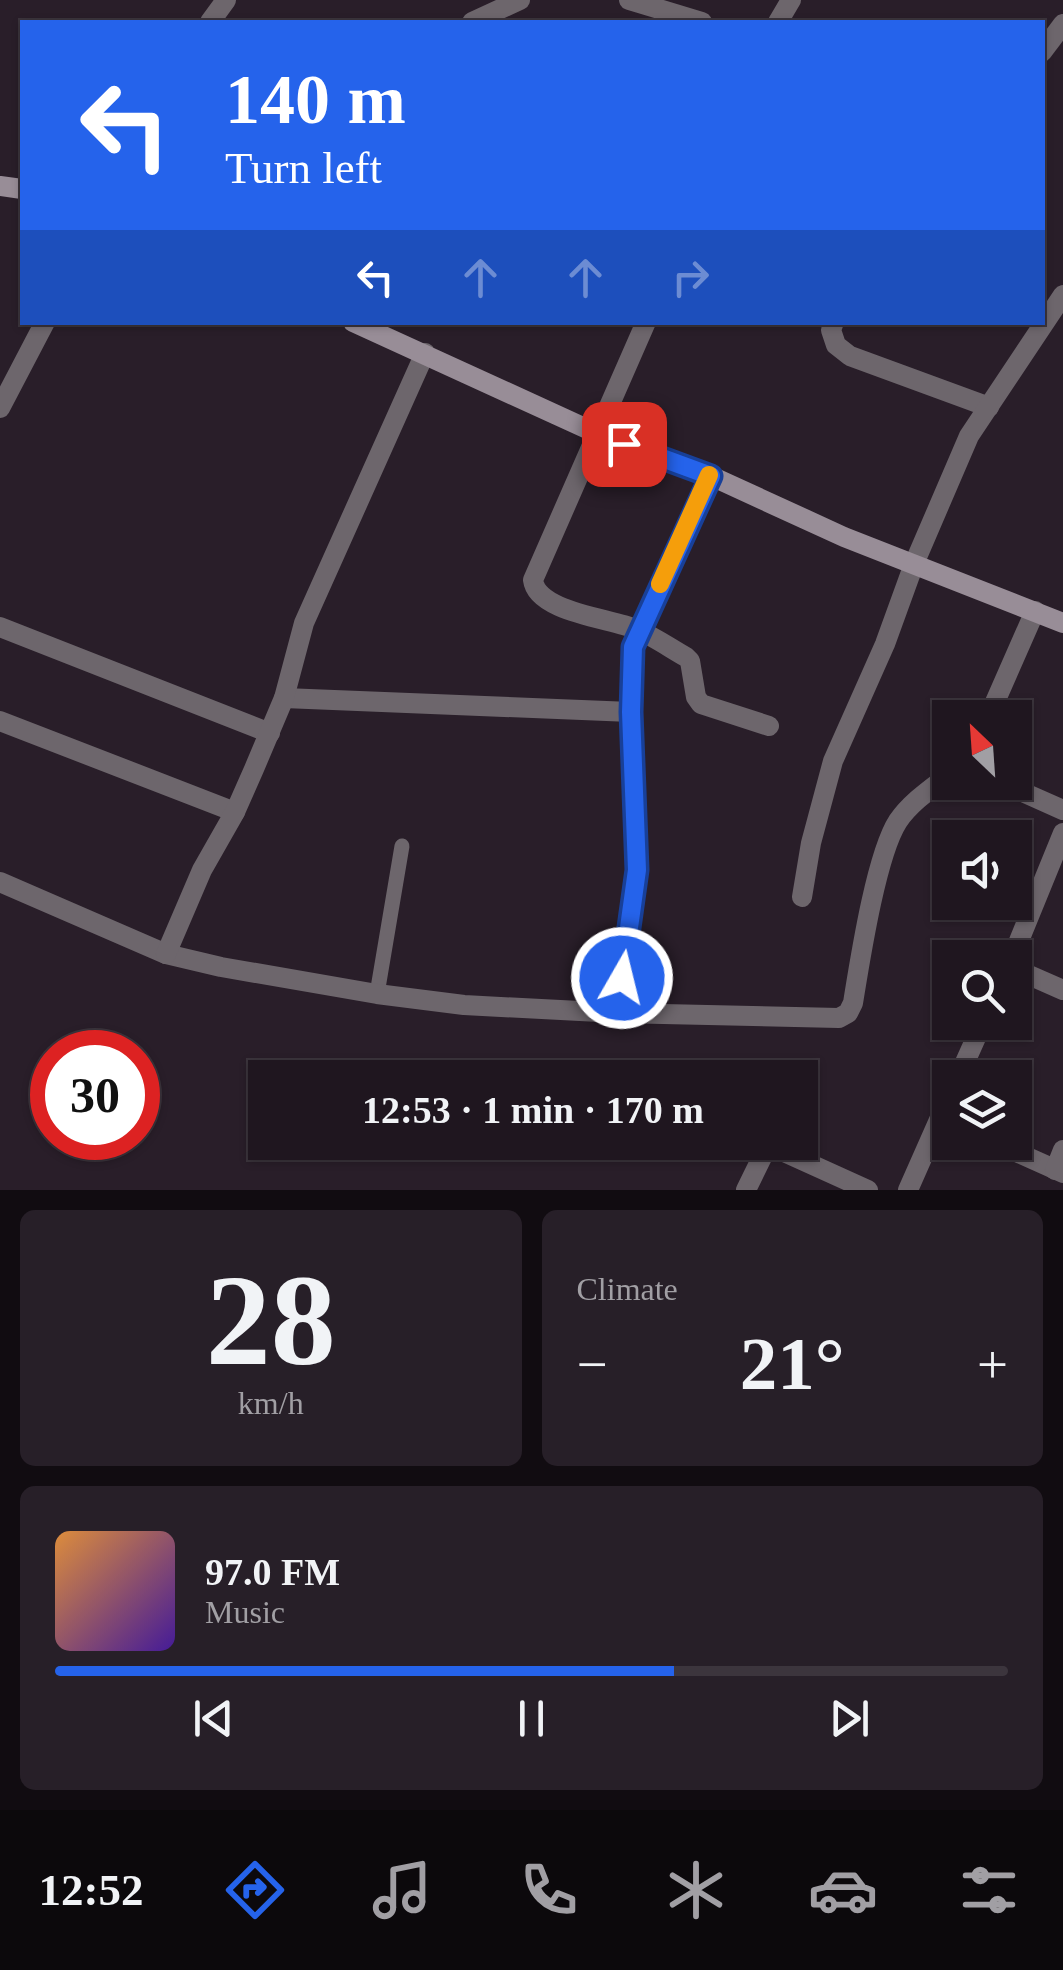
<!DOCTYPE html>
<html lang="en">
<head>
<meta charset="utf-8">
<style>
  :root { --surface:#1f161f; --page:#271f28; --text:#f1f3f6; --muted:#a19fa4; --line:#3c353d; --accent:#2563eb }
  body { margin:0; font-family:"Times New Roman",serif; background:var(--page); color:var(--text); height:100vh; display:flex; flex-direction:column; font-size:38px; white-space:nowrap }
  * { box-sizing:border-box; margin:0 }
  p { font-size:32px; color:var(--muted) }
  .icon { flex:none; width:55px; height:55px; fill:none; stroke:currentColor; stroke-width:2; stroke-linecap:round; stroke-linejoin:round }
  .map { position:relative; height:1190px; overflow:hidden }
  .details { display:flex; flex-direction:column; gap:20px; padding:20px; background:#110c11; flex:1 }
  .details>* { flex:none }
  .banner { position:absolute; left:20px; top:20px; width:1025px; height:305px; border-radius:0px; box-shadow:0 2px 8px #0004,0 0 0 2px var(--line); background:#2563eb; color:#fff; overflow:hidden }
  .needle { width:65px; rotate:335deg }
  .fabs { position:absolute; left:932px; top:700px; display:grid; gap:20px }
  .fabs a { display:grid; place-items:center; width:100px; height:100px; border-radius:0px; background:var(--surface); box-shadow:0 2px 8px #0004,0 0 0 2px var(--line); font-size:50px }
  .speed { position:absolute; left:30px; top:1030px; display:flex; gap:20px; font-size:50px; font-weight:700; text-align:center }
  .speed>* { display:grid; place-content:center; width:130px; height:130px; border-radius:50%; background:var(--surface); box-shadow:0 2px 8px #0004,0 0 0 2px var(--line); line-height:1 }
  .speed .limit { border:15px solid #d22; background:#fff; color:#111 }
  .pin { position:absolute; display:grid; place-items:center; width:85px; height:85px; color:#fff; margin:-42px; border-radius:20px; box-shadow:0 5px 15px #0006 }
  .me { position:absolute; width:110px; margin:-55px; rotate:8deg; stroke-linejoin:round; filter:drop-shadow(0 0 8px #0008) }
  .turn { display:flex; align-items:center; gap:35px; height:210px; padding:0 40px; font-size:45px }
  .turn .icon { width:130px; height:130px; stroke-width:2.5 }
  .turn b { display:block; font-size:70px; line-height:85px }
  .lanes { display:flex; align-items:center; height:95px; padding:0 40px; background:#0003; justify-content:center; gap:50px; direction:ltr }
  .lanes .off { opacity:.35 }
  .big { font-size:75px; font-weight:700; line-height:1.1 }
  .details .tile { flex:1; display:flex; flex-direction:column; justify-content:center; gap:15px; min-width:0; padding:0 35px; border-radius:15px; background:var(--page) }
  .details .dial { align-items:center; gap:0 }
  .dial b { font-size:130px; line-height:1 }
  .song { display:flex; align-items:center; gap:30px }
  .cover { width:120px; height:120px; border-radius:15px; background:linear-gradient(135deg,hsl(30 70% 55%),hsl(260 70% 35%)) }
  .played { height:10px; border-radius:5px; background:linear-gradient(90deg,var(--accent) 65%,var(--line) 65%) }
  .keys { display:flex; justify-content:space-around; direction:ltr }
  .heat { display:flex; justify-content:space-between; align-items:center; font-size:55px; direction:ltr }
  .details .tiles { flex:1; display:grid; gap:20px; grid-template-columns:1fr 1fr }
  .tile:last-child { grid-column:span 2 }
  .trip { position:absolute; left:248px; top:1060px; width:570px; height:100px; border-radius:0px; background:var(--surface); box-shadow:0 2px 8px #0004,0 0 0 2px var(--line); font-weight:700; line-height:100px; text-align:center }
  .tabs { display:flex; height:160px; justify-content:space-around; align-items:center; background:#0c090c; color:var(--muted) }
  .tabs .icon { width:70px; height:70px }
  .tabs .current { color:var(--accent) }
  .tabs b { font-size:45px; color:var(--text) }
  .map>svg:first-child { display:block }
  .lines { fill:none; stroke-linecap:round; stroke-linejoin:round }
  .lane { stroke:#6d666c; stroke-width:15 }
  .street { stroke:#6d666c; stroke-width:20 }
  .secondary { stroke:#988d97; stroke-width:20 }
  .route-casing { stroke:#184099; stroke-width:25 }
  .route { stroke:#2563eb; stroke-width:18 }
  .slow { stroke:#f59e0b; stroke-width:18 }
</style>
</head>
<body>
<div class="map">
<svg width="1063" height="1190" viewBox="0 0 1063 1190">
  <rect width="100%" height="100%" fill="#291e29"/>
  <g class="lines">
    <polyline class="lane" points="377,994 402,846"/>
    <g class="street">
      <polyline points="629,0 702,22"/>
      <polyline points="210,22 226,0"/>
      <polyline points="472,22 520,0"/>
      <polyline points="778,22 791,0"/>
      <polyline points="1042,52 1063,24"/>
      <path d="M646,322L533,580C537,612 609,618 636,629C653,636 670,648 686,657L690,661L696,697L701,704L769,726"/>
      <polyline points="834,322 831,330 836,345 850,356 989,407"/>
      <polyline points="0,408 45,322"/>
      <polyline points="0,627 270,733"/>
      <polyline points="284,698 631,712"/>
      <polyline points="988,718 1035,611"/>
      <polyline points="0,721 235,812"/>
      <polyline points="1000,782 1063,810"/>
      <path d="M0,882L166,954L221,967L377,994L464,1005L618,1013L839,1018L848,1013L853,1003C860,960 876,855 898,821C911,802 932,788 950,774"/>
      <polyline points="802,897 811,843 833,761 885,644 914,564 969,436 1063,295"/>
      <polyline points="166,954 202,870 235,812 254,769 284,698 304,623 425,353"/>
      <polyline points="1012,958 1063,833"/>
      <polyline points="1015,969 1063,990"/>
      <polyline points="618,1013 637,870 631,712 633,647 711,476"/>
      <polyline points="958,1078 983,1022"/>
      <polyline points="762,1142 868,1190"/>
      <polyline points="994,1142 1063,1173"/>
      <polyline points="1055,1170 1063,1150"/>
      <polyline points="746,1190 768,1145"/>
      <polyline points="908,1190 950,1095"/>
    </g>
    <g class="secondary">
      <polyline points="0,186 22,189"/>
      <polyline points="353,322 596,433 711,476 844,537 1063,623"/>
    </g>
  </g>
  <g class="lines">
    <defs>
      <polyline id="route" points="622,978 637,870 631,712 633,647 711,476 624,444"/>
    </defs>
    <use href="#route" class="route-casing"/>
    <use href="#route" class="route"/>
    <polyline class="slow" points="660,584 709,475"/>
  </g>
</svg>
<div class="fabs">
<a><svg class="needle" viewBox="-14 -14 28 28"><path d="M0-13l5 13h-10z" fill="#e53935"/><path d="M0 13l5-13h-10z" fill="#a19fa4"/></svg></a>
<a><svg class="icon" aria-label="sound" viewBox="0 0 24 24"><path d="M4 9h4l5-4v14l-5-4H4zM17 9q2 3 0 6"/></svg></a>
<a><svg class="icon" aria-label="search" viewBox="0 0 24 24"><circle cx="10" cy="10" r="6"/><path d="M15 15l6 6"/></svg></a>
<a><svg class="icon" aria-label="layers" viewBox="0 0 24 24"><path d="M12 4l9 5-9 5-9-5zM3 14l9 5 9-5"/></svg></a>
</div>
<div class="speed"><div class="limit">30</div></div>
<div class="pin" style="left:624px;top:444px;background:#d93025"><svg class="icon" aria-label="arrive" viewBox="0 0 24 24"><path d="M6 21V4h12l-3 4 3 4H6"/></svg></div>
<svg class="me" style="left:622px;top:978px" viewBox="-20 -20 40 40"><circle r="17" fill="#2563eb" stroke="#fff" stroke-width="3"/><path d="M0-11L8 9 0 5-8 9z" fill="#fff"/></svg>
<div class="trip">12:53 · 1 min · 170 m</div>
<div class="banner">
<div class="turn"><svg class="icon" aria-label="left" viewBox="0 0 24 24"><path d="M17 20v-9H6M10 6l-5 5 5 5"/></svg><div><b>140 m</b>Turn left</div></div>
<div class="lanes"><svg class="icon" aria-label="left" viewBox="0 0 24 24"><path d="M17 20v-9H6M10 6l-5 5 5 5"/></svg><svg class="icon off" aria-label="ahead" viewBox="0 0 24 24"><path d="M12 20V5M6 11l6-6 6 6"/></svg><svg class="icon off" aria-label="ahead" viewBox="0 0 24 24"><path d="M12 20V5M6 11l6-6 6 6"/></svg><svg class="icon off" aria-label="right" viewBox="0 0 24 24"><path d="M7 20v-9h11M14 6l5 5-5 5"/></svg></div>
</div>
</div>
<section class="details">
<div class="tiles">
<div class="tile dial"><b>28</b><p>km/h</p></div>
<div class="tile"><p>Climate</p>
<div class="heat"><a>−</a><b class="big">21°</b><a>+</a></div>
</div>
<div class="tile">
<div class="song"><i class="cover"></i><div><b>97.0 FM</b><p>Music</p></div></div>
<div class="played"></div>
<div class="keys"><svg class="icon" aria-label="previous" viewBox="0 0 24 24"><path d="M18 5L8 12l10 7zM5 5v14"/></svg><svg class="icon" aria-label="pause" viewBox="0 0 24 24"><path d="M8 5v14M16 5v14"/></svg><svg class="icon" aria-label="next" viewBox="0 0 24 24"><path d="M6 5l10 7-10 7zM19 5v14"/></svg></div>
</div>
</div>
</section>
<nav class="tabs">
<b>12:52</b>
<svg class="icon current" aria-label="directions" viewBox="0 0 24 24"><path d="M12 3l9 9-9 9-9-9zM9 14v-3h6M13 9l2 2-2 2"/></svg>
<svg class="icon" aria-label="music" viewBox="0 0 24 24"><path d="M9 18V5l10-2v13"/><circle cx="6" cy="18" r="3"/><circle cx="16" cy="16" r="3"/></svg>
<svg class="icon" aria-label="phone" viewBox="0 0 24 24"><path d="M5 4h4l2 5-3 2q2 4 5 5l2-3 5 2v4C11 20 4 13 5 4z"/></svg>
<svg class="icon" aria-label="climate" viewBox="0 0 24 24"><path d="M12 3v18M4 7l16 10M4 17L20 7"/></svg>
<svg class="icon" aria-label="car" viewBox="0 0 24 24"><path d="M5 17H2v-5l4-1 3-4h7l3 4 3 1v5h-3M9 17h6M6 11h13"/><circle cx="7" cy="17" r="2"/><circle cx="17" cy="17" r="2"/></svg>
<svg class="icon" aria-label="filters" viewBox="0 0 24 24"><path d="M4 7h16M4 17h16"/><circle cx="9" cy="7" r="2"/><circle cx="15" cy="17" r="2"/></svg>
</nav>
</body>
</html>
